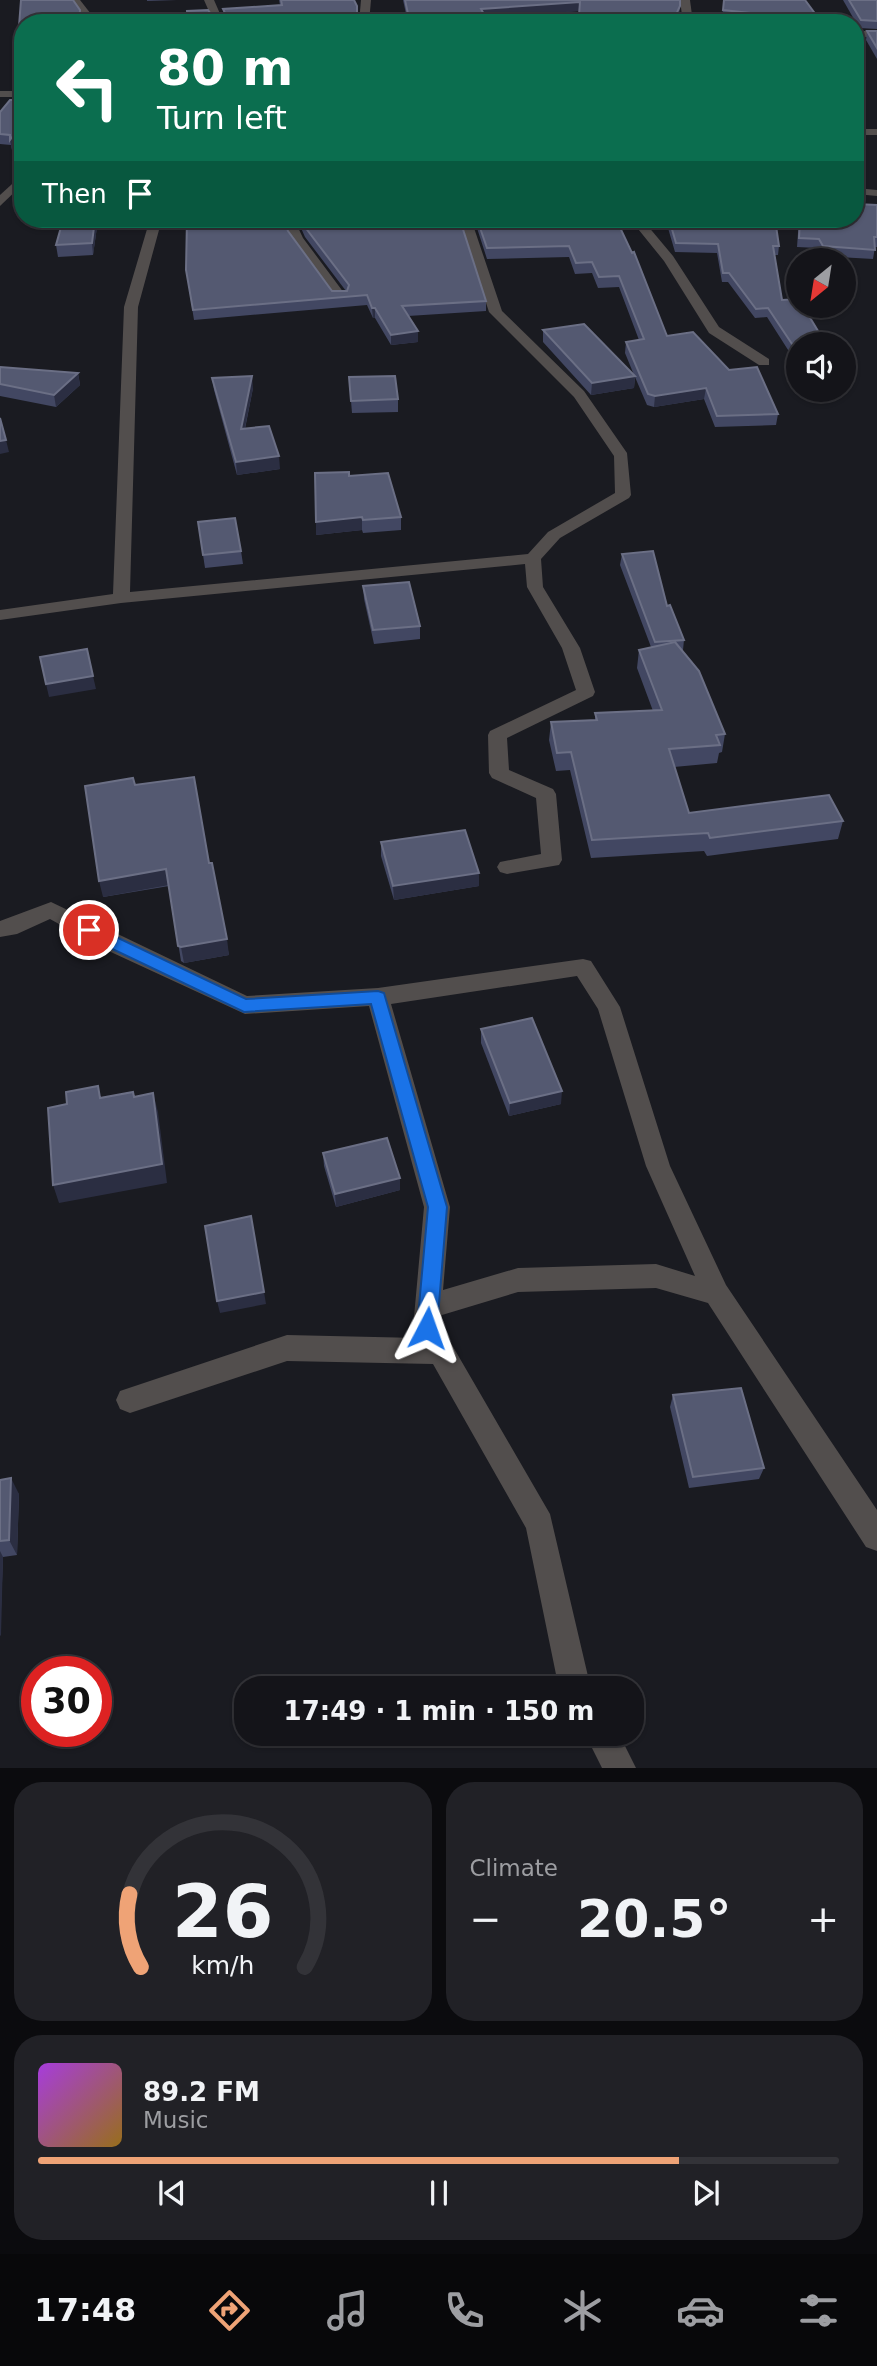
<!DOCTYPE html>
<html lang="en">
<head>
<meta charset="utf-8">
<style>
  :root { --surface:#141419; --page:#212126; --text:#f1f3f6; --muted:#9d9ea2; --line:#333338; --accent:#efa376 }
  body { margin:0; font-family:"DejaVu Sans",sans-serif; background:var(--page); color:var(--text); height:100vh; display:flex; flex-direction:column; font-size:26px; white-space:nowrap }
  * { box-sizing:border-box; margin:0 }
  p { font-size:23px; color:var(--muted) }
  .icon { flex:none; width:38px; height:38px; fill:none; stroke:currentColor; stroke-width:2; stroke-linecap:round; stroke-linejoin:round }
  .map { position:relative; height:1768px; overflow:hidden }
  .details { display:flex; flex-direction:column; gap:14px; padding:14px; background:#0b0b0e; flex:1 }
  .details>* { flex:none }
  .banner { position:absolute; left:14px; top:14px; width:850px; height:214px; border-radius:28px; box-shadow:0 2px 5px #0004,0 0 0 2px var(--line); background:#0b6e4f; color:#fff; overflow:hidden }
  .needle { width:46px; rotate:210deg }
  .buttons { position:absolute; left:786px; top:248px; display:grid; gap:14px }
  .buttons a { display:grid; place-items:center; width:70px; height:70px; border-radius:50%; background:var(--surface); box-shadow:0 2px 5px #0004,0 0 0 2px var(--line); font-size:35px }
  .speed { position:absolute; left:21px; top:1656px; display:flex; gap:14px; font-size:35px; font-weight:700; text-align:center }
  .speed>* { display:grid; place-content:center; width:91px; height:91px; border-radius:50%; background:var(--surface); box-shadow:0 2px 5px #0004,0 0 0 2px var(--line); line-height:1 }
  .speed .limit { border:10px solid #d22; background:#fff; color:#111 }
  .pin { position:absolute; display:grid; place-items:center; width:60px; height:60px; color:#fff; margin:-30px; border:4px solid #fff; border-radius:50%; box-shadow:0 2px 7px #0007 }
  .me { position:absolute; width:77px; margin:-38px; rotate:4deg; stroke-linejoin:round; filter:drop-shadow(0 0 5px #0008) }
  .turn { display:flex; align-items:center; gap:24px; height:147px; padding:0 28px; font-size:32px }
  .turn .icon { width:91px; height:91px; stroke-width:2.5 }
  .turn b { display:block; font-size:49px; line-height:60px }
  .then { display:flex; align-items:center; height:66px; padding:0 28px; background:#0003; gap:14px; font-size:26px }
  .big { font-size:52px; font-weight:800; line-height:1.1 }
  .details .widget { flex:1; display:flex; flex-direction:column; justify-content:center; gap:10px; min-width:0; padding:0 24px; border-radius:28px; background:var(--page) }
  .details .dial { align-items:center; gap:0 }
  .dial svg { height:182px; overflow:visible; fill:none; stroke:var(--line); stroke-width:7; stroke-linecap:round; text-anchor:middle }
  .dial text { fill:var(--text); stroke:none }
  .song { display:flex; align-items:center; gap:21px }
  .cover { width:84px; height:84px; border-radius:10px; background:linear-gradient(135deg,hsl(280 70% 55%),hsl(40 70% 35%)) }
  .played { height:7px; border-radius:4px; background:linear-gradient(90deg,var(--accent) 80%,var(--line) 80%) }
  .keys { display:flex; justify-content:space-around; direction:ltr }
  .heat { display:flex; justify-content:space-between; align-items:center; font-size:38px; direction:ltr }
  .details .tiles { flex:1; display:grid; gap:14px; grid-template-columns:1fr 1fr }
  .widget:last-child { grid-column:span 2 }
  .trip { position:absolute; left:234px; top:1676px; width:410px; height:70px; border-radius:28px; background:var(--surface); box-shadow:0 2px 5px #0004,0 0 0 2px var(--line); font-weight:800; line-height:70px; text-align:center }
  .tabs { display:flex; height:112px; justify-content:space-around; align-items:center; background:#08080a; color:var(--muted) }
  .tabs .icon { width:49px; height:49px }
  .tabs .active { color:var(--accent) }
  .tabs b { font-size:32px; color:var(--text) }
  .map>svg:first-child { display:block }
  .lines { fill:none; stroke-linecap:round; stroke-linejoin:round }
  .street { fill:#524e4d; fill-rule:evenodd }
  .wall { fill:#424762 }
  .shaded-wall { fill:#2b2e42 }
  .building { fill:#545971; stroke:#6b6f85; stroke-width:2 }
  .route { fill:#1a73e8; stroke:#114b97; stroke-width:2 }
</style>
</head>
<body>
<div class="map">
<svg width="877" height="1768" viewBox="0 0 877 1768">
  <rect width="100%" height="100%" fill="#1a1b21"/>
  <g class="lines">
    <g class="street">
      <polygon points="70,0 80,0 98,23 89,23"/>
      <polygon points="204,0 214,0 224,23 214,23"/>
      <polygon points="361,0 371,0 369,23 359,23"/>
      <polygon points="680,0 690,0 693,23 683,23"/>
      <rect x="856" y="31" width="21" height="6"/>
      <rect x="0" y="91" width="23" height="6"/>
      <rect x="856" y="129" width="21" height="6"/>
      <polygon points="23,174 23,184 0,206 0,195"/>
      <polygon points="856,188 877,190 877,196 856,194"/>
      <polygon points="150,219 162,219 138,307 130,592 528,554 548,532 615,493 614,456 574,397 489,312 459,219 471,219 502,311 584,391 627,453 631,495 629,498 560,538 541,559 543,587 580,648 595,692 593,696 507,738 509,770 553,789 556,794 562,860 559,865 507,874 500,872 497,867 500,862 541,854 536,798 492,778 489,773 488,735 490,731 576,690 562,648 527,587 525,564 121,603 0,620 0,610 113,594 124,307"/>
      <polygon points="282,219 294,219 303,238 347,297 345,300 335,300 291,239"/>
      <polygon points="630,219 642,219 673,256 719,327 769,359 769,365 759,365 709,333 664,261"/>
      <polygon points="817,219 829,219 829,233 821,233"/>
      <path d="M51,902L247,996L378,988L583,959L591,961L620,1007L670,1166L726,1285L877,1510V1551L866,1547L708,1303L656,1288L518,1292L442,1315L441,1326L550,1514L591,1689H559L526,1528L433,1364L287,1361L130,1413L120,1409L116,1400L120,1391L287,1335L418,1338L413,1328L424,1207L369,1006L245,1014L100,947L50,919L17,934L0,937V921ZM577,976L598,1009L646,1166L695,1276L656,1264L518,1268L443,1290L450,1207L391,1004Z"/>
      <polygon points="585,1734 619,1734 636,1768 602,1768"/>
    </g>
  </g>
  <g class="wall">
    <polygon points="21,0 73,0 80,10 82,18 81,23 23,23 23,134 12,150 11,145 0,144 0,112 10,100 13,100 14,90 19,89 17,88 15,79"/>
    <polygon points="147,0 177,0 147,1"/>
    <polygon points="279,0 354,0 357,17 361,21 361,23 188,23 213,17 223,17 224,16 223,9 280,5"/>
    <polygon points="403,0 680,0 680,6 679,15 676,23 578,23 579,11 486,17 489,23 408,23"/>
    <polygon points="724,0 822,23 746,21 722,18"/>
    <polygon points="843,0 877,0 877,29 859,28"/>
    <polygon points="867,31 877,31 877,59 866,40"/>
    <polygon points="877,205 877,247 875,247 873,259 821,256 818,248 797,247 799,219 819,219 821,226 831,225 831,219 856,219"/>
    <polygon points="64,219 96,219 97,227 93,255 58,257 56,245"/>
    <polygon points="297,219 408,219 410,223 486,301 486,311 408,316 418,331 418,342 391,345 375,318 373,318 367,305 194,320 186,270 288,231 332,291 346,291 305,237"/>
    <polygon points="477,219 616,219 667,336 729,370 778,414 776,425 715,427 704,399 654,407 647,405 635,377 634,388 591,395 543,342 543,330 634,375 625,353 626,342 639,340 619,287 598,288 592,273 575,274 569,257 487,259 477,228"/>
    <polygon points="669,219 779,246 778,255 774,255 782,300 824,341 823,345 798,345 798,352 790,353 767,317 755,318 728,282 722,282 717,253 675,252 668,228"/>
    <polygon points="0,367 78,373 80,385 56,407 0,396"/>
    <polygon points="349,377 398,399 398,412 352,413"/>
    <polygon points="212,378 253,388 245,429 280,469 237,475 214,390"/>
    <polygon points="349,476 401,517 401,530 363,533 362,530 316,535 316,522"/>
    <polygon points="198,522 241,551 243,564 205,568"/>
    <polygon points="622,554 667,606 684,640 683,650 682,651 725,734 722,752 719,753 717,763 674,767 689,813 843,821 838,839 707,856 704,851 591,858 570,770 556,771 549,740 551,722 595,720 595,713 653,711 637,668 639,650 651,647 620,565"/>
    <polygon points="363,586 420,626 420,639 374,644 364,599"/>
    <polygon points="135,785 209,863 229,955 184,963 181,961 169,886 103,897"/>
    <polygon points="381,842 479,886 394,900 381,856"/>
    <polygon points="481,1029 561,1104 509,1116 481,1043"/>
    <polygon points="323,1153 400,1190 336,1207 324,1166"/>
    <polygon points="673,1395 764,1468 759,1479 689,1488 670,1407"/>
    <polygon points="0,1480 19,1494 17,1555 3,1557 0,1637"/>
  </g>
  <g class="shaded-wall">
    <polygon points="580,2 579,11 481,18 481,9"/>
    <polygon points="680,6 679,15 676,23 674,23 675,17"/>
    <polygon points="23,122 23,134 12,150 10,140"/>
    <polygon points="95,219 97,227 93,255 92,243"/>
    <polygon points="372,308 375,308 375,318 373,318"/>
    <polygon points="418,331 418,342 391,345 391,335"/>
    <polygon points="78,373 80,385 56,407 54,395"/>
    <polygon points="252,376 253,388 242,442 241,429"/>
    <polygon points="635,376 634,388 591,395 592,383"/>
    <polygon points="706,388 704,399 654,407 655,396"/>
    <polygon points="6,440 9,452 0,454 0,441"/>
    <polygon points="279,456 280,469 237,475 236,462"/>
    <polygon points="362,517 362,530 316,535 316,522"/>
    <polygon points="93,676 96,689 49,697 46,684"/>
    <polygon points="166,869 169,885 103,897 99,881"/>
    <polygon points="479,873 479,886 394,900 393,886"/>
    <polygon points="227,939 229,955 184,963 181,947"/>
    <polygon points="562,1091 561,1104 509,1116 510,1103"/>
    <polygon points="153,1093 158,1112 167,1183 59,1203 53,1185"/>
    <polygon points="400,1178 400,1190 336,1207 335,1194"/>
    <polygon points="264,1292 266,1304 220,1313 217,1301"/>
    <polygon points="11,1478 19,1494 17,1555 9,1540"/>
    <polygon points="0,1551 3,1557 1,1636 0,1635"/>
  </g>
  <g class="building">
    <polygon points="21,0 73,0 80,10 79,23 23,23 23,80 15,79"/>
    <polygon points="281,0 354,0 357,6 357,16 361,21 334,23 188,23 187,11 208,10 213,17 223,17 226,15 223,9 282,5"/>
    <polygon points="405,0 680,0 680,6 675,17 579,15 580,2 481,9 489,23 410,23"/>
    <polygon points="724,0 805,0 822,23 744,23 751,13 723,10"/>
    <polygon points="849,0 877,0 877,21 861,20"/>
    <polygon points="867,31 877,31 877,48"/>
    <polygon points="23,88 23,122 10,140 10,135 0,134 0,112 10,100 13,100 14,90"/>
    <polygon points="856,204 877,205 877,237 874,237 875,250 823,246 819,239 799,238 800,219 819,219 821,226 833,225 833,219 856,219"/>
    <polygon points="64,219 95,219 92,243 56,245 63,220"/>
    <polygon points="187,219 283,219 288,231 332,291 347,291 349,285 305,227 301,219 408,219 410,223 460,220 486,301 402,306 418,331 391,335 375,308 372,308 367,295 193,310 186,270"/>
    <polygon points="477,219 616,219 632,253 634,252 667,336 693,332 729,370 757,367 778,414 717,416 706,388 655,396 648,394 626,342 644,339 619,276 599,277 592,262 576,263 569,246 487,248"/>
    <polygon points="669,219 775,219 779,246 773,246 782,300 798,299 798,306 803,306 824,341 792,344 768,308 756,309 729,273 723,273 718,244 676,243"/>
    <polygon points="584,324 635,376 592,383 543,330"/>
    <polygon points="0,367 78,373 54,395 0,384"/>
    <polygon points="252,376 241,429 269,426 279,456 236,462 212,378"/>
    <polygon points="395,376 398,399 351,401 349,377"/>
    <polygon points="0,418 6,440 0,441"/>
    <polygon points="349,472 349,476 388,473 401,517 363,520 362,517 316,522 315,473"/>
    <polygon points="235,518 241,551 203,555 198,522"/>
    <polygon points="653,551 667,606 670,605 684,640 655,642 622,554"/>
    <polygon points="409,582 420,626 373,630 363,586"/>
    <polygon points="675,642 699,671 725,734 716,735 720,745 669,749 689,813 829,795 843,821 710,838 708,833 592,840 571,752 557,753 551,722 597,720 595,713 662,710 639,650"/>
    <polygon points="87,649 93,676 46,684 40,657"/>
    <polygon points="194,777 209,863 212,863 227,939 181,947 178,946 166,869 99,881 85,786 133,778 135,785"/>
    <polygon points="465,830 479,873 393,886 381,842"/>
    <polygon points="532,1018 562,1091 510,1103 481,1029"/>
    <polygon points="98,1086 100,1098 133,1092 134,1097 153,1093 162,1164 53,1185 48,1108 67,1104 66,1092"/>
    <polygon points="387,1138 400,1178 335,1194 323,1153"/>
    <polygon points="251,1216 264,1292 217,1301 205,1226"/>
    <polygon points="741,1388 764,1468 693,1477 673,1395"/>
    <polygon points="11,1478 9,1540 0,1541 0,1480"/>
  </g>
  <polygon class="route" points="89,924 246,999 378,991 384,993 447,1207 437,1328 434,1335 427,1338 420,1335 417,1328 428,1207 371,1004 244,1012 83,935 81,930"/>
</svg>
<div class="buttons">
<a><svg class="needle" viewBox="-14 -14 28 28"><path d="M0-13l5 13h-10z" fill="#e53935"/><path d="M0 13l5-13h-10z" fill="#9d9ea2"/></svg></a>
<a><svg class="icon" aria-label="sound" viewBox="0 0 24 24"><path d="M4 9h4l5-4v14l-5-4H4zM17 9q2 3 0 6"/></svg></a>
</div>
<div class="speed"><div class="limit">30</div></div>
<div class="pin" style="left:89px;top:930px;background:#d93025"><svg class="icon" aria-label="arrive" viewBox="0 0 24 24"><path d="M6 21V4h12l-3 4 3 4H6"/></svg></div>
<svg class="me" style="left:427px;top:1328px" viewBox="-20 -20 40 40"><path d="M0-17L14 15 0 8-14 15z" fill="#1a73e8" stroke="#fff" stroke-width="4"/></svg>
<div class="trip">17:49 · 1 min · 150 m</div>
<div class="banner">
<div class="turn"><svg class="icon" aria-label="left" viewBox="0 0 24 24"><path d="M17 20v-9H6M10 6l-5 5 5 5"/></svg><div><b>80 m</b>Turn left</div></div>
<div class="then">Then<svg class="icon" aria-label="arrive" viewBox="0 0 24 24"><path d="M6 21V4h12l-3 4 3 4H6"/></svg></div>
</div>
</div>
<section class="details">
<div class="tiles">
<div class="widget dial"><svg viewBox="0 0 100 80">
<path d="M14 69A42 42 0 1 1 86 69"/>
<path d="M14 69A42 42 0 0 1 9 37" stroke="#efa376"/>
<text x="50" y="56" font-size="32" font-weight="700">26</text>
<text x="50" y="72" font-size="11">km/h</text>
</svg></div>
<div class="widget"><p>Climate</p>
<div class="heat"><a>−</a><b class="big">20.5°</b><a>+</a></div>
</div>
<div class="widget">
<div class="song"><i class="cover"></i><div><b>89.2 FM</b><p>Music</p></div></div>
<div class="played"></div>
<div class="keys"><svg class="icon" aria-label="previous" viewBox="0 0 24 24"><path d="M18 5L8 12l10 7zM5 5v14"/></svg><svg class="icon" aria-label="pause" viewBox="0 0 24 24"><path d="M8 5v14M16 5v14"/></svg><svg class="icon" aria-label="next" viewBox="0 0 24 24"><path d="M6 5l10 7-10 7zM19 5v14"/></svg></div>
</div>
</div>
</section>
<nav class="tabs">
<b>17:48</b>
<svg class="icon active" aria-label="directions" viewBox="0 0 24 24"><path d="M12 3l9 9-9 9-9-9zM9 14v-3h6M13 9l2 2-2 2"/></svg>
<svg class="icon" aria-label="music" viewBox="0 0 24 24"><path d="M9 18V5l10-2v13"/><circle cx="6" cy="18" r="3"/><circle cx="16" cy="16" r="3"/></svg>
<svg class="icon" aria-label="phone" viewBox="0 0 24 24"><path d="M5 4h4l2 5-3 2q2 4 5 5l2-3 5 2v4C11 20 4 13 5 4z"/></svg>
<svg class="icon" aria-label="climate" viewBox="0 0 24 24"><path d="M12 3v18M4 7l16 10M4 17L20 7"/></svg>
<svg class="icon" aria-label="car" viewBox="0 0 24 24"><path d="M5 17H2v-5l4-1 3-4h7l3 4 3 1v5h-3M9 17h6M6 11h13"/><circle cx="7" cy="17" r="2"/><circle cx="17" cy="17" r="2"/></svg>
<svg class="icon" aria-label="filters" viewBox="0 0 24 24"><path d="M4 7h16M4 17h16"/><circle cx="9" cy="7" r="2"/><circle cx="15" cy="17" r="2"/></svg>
</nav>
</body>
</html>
